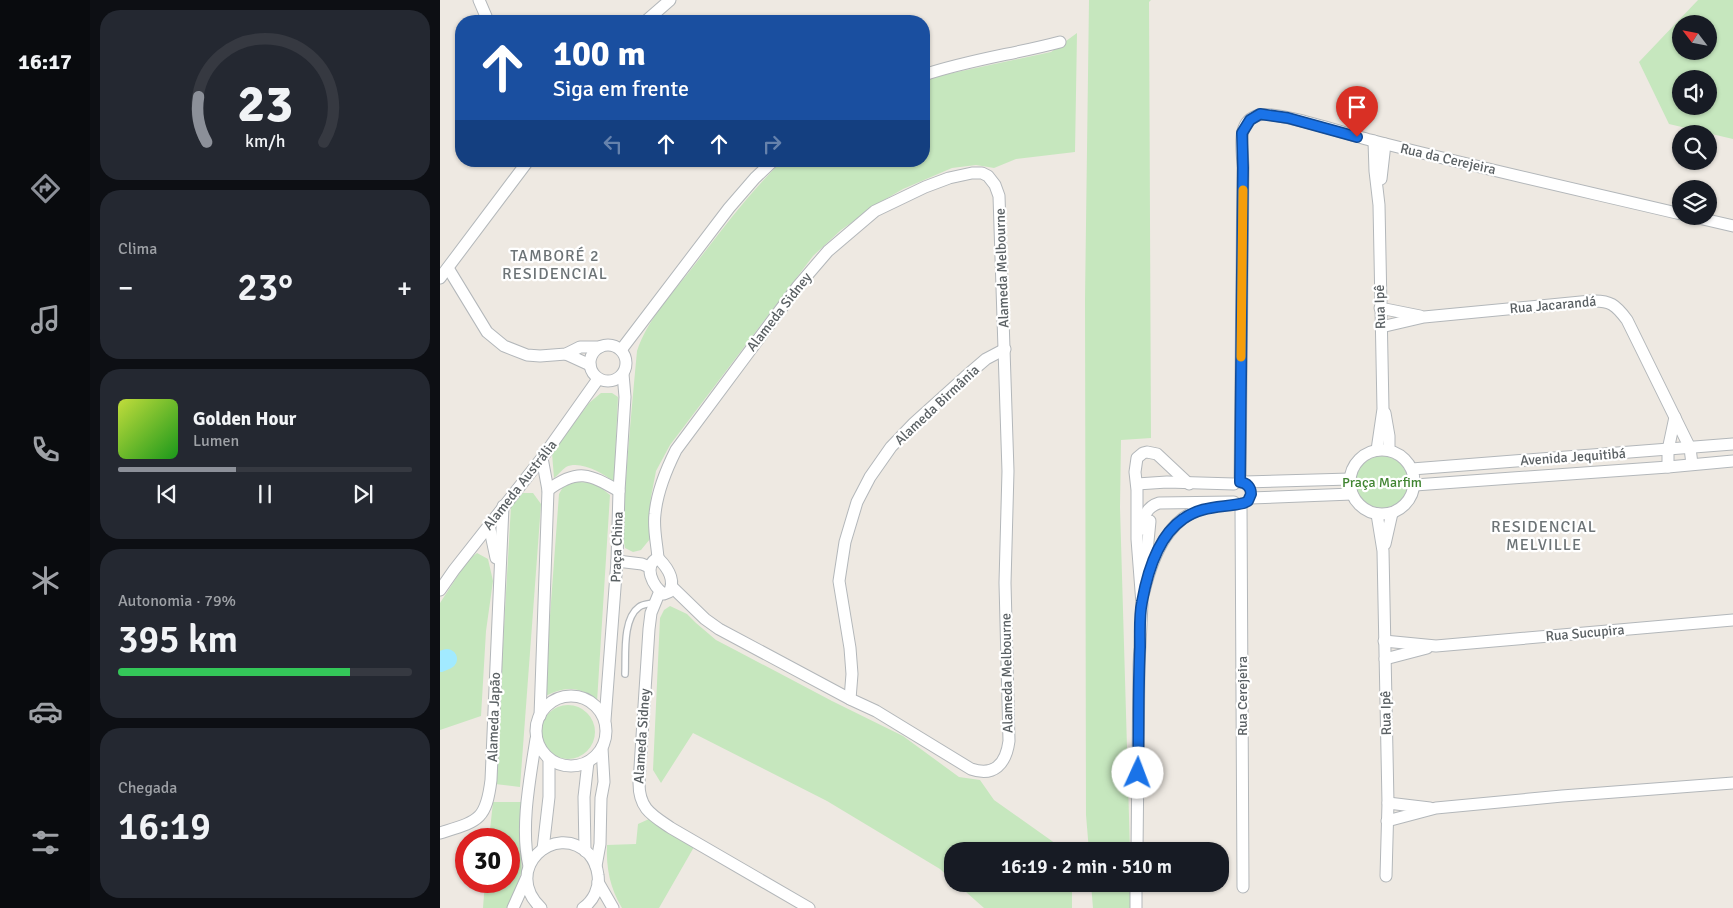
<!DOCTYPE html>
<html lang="pt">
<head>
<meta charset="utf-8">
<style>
  :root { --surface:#171b24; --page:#242831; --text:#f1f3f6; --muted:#9ea1a6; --line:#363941; --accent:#8c9099 }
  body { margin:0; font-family:Signika,sans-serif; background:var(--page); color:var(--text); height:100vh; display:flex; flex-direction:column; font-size:19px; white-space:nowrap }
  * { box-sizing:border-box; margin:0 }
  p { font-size:16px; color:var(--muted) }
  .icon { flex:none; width:28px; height:28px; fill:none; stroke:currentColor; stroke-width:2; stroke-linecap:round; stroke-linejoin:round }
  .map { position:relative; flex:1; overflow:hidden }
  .sheet { display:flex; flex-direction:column; gap:10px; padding:10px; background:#0d0f14; width:350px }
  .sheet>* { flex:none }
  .hud { position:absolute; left:15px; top:15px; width:475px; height:152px; border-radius:20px; box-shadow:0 1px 4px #0004; background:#1a4fa0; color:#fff; overflow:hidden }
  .needle { width:32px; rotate:302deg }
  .tools { position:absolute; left:1232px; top:15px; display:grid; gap:10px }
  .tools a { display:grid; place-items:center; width:45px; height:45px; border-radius:50%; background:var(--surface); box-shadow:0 1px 4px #0004; font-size:25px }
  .speed { position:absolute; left:15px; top:828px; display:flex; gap:10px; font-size:25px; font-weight:700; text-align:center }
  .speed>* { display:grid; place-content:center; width:65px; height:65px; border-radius:50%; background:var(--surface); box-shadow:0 1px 4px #0004; line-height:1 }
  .speed .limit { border:8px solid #d22; background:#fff; color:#111 }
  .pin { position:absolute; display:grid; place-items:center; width:42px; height:42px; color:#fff; margin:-51px -21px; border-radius:50% 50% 50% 0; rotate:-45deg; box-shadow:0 0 5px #0007 }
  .pin .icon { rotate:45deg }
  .me { position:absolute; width:55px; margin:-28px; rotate:2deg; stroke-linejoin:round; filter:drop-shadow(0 0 4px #0008) }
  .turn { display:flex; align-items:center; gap:18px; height:105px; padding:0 15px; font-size:22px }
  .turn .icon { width:65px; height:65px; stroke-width:2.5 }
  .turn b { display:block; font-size:35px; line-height:42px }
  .lanes { display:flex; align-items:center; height:48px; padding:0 15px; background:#0003; justify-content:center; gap:25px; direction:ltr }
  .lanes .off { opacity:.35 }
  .big { font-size:38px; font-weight:600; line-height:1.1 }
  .sheet .card { flex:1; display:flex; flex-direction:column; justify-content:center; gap:8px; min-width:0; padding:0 18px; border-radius:20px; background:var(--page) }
  .sheet .dial { align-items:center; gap:0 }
  .dial svg { height:130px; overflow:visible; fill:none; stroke:var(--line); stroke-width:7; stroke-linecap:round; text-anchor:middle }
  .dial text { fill:var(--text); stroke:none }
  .song { display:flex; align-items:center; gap:15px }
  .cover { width:60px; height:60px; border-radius:8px; background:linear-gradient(135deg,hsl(70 70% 55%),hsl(120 70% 35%)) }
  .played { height:5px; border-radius:2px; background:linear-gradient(90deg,var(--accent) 40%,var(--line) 40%) }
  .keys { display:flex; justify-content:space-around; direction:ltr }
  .heat { display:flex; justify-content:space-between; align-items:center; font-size:28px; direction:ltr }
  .charge { height:8px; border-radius:4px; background:linear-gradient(90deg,#34c759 79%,var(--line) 0) }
  .trip { position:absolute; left:504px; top:842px; width:285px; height:50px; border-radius:20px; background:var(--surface); box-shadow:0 1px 4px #0004; font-weight:600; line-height:50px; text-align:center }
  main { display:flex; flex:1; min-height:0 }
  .dock { display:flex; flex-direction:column; width:90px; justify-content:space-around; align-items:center; background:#090b0e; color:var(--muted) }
  .dock .icon { width:35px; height:35px }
  .dock .current { color:var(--accent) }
  .dock b { font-size:22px; color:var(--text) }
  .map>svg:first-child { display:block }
  .green { fill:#c6e7be; fill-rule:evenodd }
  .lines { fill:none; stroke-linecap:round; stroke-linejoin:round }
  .river { stroke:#a2eaff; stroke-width:20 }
  .lane-casing { stroke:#b3b7ba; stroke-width:8 }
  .street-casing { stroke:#b3b7ba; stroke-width:13 }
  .lane { stroke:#fff; stroke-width:5.5 }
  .street { stroke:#fff; stroke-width:11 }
  .route-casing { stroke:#114b97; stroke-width:12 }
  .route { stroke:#1a73e8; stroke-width:9 }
  .slow { stroke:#f59e0b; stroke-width:9 }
  .labels { text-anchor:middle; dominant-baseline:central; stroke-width:4.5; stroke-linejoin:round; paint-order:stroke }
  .street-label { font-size:14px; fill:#5b6164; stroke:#fff }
  .park-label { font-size:14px; fill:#408431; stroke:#fff }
  .quarter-label { font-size:16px; letter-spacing:1px; fill:#6c7376; stroke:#fff }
</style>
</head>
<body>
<main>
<nav class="dock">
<b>16:17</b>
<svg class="icon current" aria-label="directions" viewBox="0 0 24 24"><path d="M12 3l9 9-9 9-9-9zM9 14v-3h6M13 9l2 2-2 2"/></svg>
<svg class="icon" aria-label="music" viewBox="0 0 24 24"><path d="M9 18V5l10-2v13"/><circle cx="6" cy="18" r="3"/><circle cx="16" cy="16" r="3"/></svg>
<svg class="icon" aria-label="phone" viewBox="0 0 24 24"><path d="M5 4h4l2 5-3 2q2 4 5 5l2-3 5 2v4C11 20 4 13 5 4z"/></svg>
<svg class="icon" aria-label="climate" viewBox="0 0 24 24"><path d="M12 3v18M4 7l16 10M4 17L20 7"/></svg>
<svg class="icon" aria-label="car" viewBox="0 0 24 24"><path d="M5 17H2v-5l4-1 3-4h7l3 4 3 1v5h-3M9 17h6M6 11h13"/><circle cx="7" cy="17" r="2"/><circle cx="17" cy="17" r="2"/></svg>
<svg class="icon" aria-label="filters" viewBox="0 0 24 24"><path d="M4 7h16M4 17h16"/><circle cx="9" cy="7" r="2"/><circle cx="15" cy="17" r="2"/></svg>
</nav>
<section class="sheet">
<div class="card dial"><svg viewBox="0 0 100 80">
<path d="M14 69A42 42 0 1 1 86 69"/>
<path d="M14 69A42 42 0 0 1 9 41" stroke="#8c9099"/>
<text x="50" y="56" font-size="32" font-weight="700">23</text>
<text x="50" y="72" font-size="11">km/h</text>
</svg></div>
<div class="card"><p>Clima</p>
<div class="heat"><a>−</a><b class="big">23°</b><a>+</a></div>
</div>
<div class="card">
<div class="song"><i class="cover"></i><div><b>Golden Hour</b><p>Lumen</p></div></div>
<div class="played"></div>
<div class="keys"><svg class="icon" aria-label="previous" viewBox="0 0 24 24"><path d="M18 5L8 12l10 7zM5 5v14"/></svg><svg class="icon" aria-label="pause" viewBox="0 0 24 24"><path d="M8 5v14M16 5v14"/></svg><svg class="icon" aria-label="next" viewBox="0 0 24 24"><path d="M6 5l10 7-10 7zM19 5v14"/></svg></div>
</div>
<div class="card"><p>Autonomia · 79%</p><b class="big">395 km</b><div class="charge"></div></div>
<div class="card"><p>Chegada</p><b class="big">16:19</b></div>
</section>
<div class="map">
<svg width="1293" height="908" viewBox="0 0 1293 908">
  <rect width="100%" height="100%" fill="#eee9e2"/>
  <g class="green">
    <polygon points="649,0 711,0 709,2 711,438 681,440 680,507 690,851 649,851 646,815 645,300"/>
    <path d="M1258,0H1293V139L1229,124L1199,62ZM1241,24H1269V51H1241ZM1241,79H1269V106H1241Z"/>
    <path d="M637,33L635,152L576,159L554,168L536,165L512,168L463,189L444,200L401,230L373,256L230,445L216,471L211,497L209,520L210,539L201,550L193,552L185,548C180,525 184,501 186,478C189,436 193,394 197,351C207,321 229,297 249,272C279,234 307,195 342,161H484V80L503,75L611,52Z"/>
    <path d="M161,393H172L178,397L174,482C163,473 140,460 126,467C122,470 118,475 114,478L112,453L149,403Z"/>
    <circle cx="942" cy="482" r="26"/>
    <path d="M134,482C152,482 156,483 170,495L157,702C141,684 122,687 104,697L119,494L123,487Z"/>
    <polygon points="83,493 93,493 101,504 80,787 55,784 71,506"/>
    <polygon points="37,553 48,559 53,581 46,631 41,716 0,730 0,603 28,560"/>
    <polygon points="230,606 247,614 256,623 276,640 299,652 392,701 463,736 519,777 540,780 554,800 626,851 512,851 512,880 500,869 387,801 253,733 221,783 213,770 220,618 224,610"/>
    <circle cx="128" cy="732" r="27"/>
    <polygon points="53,802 82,802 80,848 82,871 72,899 67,908 43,908 45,881 69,881 69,839 49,839"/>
    <path d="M209,819L237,838L254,847L219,908H182C170,888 166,868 167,845L196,844L198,824Z"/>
    <polygon points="517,884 632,884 632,908 544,908"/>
    <polygon points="651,884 691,884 691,908 653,908"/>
  </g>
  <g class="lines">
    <polyline class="river" points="0,662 7,659"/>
    <defs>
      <path id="lane" d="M185,674C186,656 182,619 199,607C203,604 208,604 214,603"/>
      <g id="street">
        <polyline points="39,0 48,21"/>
        <polyline points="206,21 230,0"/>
        <path d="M484,75C528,60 575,54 620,42"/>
        <polyline points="934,141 935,171 939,205 943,409 937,450"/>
        <polyline points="941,179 945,144"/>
        <polyline points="1250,216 1293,226"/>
        <polyline points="8,268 47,332 64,346 87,355 100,356 126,354 140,347 160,347"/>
        <polyline points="0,278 88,161"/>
        <polyline points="940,308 980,316"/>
        <path d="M941,327L984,317L1151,301C1170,300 1176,305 1187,320L1250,448L1252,464"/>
        <circle cx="168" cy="363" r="18"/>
        <polyline points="181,350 289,208 315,178 333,161"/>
        <polyline points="126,354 150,365"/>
        <polyline points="945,413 949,436 949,450"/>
        <circle cx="942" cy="482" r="32"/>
        <polyline points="1228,467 1228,450 1235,417"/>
        <polyline points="972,469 1293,444"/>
        <path d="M800,482L803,168C803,150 795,121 819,115C836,110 913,136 934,141C1036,167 1139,190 1241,214"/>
        <polyline points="804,482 910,479"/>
        <polyline points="697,484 727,482 794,484"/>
        <polyline points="975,485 1228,467 1293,461"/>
        <path d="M108,490C138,468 149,474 179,491"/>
        <polyline points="810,498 912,494"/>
        <polyline points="801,504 803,887"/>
        <polyline points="937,514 943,551 948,803 946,876"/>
        <polyline points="49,525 56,558"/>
        <path d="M703,529C703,517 706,507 719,503L794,502"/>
        <polyline points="945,544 952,513"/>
        <path d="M218,558C217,544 213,528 215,514C217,492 226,470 236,450L358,286L388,251L435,211L485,187L509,178L532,173H542L548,176L555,185L559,196L568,471L565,583L569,741C566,764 554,777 531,769L436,711L410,699L279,629L265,619L232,587"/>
        <path d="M218,558C227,567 236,580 229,592L224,594C213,587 202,565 218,558Z"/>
        <polyline points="177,561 202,564 209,567"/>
        <polyline points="705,572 710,521"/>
        <polyline points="0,590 14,570 102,458 158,379"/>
        <path d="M220,591L211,613L209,629L199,783C199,809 212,815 231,828L369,908"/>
        <path d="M704,592C713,555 730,511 774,506"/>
        <polyline points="944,641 996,646 1293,620"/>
        <polyline points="945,659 987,648"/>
        <circle cx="131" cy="731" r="35"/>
        <polyline points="410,699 412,674 410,648 399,581 405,542 417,502 430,477 451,447 474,423 525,377 546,359 565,349"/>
        <polyline points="100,716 108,490 102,458"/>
        <polyline points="165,720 177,561 179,491 185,397 183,374"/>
        <polyline points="948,803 990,808"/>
        <polyline points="947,821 996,808 1122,796 1293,783"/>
        <path d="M0,833C38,821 46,821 51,780L63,506"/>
        <polyline points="103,849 109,797 109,759"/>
        <polyline points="145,851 144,797 148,762"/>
        <polyline points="697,851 699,665 702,604 697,539 697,490 695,472 697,458 703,453 707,452 717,454 749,484"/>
        <path d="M89,866C80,828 90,778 96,739"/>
        <polyline points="156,866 160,844 161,798 164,782 162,748"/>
        <polyline points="158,882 173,908"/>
        <polyline points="73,908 86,879"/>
        <path d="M101,908C61,870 115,820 149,854C154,860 157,867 158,875C160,888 153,901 143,908"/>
        <polyline points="696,908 696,884"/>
      </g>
    </defs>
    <use href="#lane" class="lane-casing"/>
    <use href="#street" class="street-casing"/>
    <use href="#lane" class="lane"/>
    <use href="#street" class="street"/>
  </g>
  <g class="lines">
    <defs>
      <path id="route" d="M698,773C699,731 698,689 700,647C700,633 699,616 702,602C707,574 718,536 743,519C762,505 783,508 804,503L808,501L811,494C811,487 807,483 800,482L803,168L802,133L810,120L820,114L848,118L917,137"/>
    </defs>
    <use href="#route" class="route-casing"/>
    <use href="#route" class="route"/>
    <polyline class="slow" points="801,357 803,190"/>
  </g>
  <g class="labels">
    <g class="street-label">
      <text transform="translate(1008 159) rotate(13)">Rua da Cerejeira</text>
      <text transform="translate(562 268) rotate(-92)">Alameda Melbourne</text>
      <text transform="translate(1113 305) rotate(-5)">Rua Jacarandá</text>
      <text transform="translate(940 307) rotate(-92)">Rua Ipê</text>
      <text transform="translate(339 312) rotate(-52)">Alameda Sidney</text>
      <text transform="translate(497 405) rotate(-43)">Alameda Birmânia</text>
      <text transform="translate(1133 457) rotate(-4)">Avenida Jequitibá</text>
      <text transform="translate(80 485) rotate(-52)">Alameda Austrália</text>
      <text transform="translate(177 547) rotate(-88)">Praça China</text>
      <text transform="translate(1145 633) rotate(-5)">Rua Sucupira</text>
      <text transform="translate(567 673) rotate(-91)">Alameda Melbourne</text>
      <text transform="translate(802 696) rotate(-90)">Rua Cerejeira</text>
      <text transform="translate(946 713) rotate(-91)">Rua Ipê</text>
      <text transform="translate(54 717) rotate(-88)">Alameda Japão</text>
      <text transform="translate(202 736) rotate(-86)">Alameda Sidney</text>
    </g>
    <g class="park-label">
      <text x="942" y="482">Praça Marfim</text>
    </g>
    <g class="quarter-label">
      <text x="115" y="256">TAMBORÉ 2<tspan x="115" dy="18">RESIDENCIAL</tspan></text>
      <text x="1104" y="527">RESIDENCIAL<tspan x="1104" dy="18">MELVILLE</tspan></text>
    </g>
  </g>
</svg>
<div class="tools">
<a><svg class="needle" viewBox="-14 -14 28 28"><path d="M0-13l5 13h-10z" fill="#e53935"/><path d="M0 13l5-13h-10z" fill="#9ea1a6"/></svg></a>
<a><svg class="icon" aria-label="sound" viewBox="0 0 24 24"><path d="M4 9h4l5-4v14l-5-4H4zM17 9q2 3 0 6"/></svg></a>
<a><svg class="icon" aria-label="search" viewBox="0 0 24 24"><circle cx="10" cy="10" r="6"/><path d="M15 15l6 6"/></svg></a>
<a><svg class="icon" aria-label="layers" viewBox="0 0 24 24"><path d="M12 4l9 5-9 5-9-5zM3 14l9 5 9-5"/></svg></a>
</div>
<div class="speed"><div class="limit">30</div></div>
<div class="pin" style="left:917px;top:137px;background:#d93025"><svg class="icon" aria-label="arrive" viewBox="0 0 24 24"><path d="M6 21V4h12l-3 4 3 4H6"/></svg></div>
<svg class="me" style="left:698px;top:773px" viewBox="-20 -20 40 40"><circle r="19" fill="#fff"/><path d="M0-13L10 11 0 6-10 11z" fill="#1a73e8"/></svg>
<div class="trip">16:19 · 2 min · 510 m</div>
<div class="hud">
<div class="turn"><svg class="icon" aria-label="ahead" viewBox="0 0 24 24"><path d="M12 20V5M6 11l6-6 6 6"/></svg><div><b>100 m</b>Siga em frente</div></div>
<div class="lanes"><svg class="icon off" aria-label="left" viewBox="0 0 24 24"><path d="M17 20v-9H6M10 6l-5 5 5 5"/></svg><svg class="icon" aria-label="ahead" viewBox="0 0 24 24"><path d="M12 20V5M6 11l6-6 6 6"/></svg><svg class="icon" aria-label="ahead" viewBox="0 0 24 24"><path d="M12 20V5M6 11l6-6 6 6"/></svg><svg class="icon off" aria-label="right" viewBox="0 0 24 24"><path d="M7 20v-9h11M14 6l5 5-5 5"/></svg></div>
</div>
</div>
</main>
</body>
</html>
